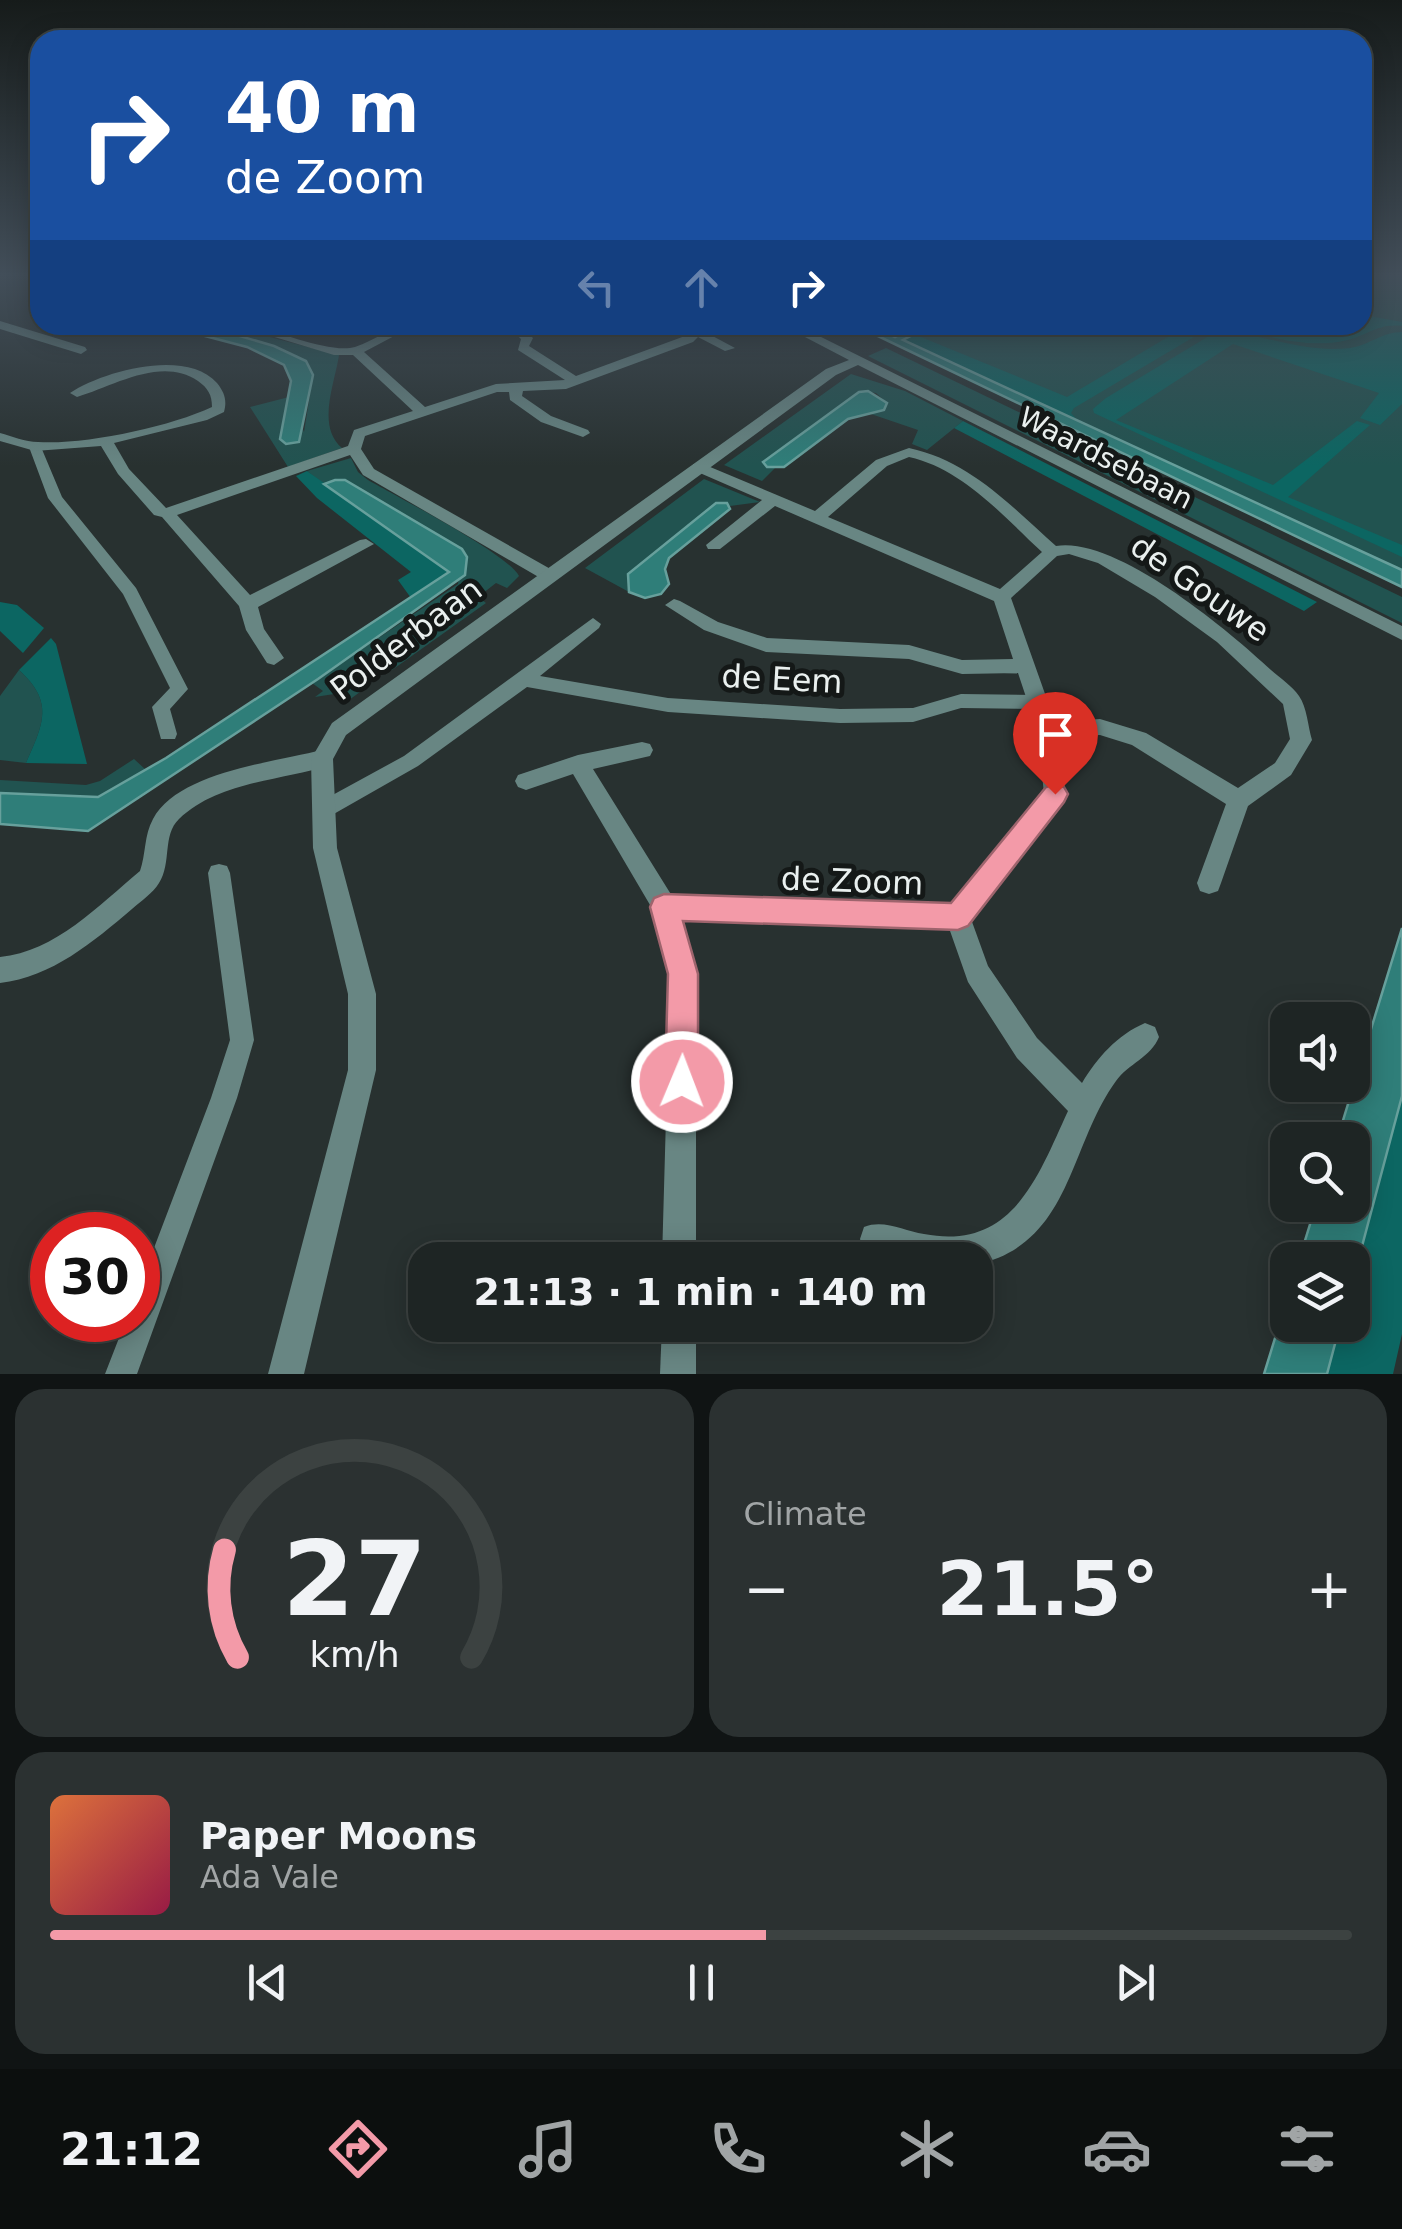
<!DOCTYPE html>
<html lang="en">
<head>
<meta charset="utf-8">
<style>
  :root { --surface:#1e2524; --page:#2b3131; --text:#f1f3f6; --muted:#a1a5a6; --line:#3c4241; --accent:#f39aa8 }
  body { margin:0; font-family:"DejaVu Sans",sans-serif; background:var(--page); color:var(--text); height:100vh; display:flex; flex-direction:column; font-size:38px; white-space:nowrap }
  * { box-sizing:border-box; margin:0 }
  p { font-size:32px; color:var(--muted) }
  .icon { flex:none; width:55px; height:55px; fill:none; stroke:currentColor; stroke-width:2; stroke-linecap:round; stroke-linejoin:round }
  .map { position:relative; height:1374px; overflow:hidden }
  .sheet { display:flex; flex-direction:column; gap:15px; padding:15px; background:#101414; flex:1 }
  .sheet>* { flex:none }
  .banner { position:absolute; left:30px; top:30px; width:1342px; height:305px; border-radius:30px; box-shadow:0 5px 25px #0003,0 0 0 2px var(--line); background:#1a4fa0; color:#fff; overflow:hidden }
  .buttons { position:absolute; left:1270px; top:1002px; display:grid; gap:20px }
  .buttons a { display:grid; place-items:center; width:100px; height:100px; border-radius:20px; background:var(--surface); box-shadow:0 5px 25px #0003,0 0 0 2px var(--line); font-size:50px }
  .speed { position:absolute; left:30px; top:1212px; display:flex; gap:20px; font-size:50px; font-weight:700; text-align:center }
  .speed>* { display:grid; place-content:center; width:130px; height:130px; border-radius:50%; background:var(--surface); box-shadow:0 5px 25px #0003,0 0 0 2px var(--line); line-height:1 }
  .speed .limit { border:15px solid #d22; background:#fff; color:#111 }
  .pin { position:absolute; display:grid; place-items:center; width:85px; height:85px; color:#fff; margin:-102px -42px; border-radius:50% 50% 50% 0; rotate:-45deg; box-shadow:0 0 10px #0007 }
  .pin .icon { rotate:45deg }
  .me { position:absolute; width:110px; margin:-55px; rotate:1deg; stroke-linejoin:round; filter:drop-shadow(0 0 8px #0008) }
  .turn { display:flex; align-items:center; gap:35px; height:210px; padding:0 30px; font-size:45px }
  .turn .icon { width:130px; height:130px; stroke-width:2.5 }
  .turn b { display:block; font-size:70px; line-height:85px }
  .lanes { display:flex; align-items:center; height:95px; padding:0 30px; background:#0003; justify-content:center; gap:50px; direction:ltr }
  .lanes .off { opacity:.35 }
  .big { font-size:75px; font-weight:700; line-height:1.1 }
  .sheet .widget { flex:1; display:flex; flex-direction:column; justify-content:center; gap:15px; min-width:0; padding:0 35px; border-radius:30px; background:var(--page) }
  .sheet .dial { align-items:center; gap:0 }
  .dial svg { height:260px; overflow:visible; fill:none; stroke:var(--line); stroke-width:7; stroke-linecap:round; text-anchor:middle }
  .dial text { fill:var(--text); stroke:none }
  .song { display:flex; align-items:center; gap:30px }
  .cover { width:120px; height:120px; border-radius:15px; background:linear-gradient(135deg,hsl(20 70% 55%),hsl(340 70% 35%)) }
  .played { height:10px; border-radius:5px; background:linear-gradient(90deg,var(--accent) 55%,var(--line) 55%) }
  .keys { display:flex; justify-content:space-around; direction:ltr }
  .heat { display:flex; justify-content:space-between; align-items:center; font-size:55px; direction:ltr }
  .sheet .tiles { flex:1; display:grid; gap:15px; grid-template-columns:1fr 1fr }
  .widget:last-child { grid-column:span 2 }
  .trip { position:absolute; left:408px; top:1242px; width:585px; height:100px; border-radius:30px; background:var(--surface); box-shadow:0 5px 25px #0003,0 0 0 2px var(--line); font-weight:700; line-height:100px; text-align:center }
  .dock { display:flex; height:160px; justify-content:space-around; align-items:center; background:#0c0f0e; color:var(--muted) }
  .dock .icon { width:70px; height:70px }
  .dock .on { color:var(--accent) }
  .dock b { font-size:45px; color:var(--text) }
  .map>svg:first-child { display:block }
  .green { fill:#215350 }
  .forest { fill:#0c6662 }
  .water { fill:#2f7e79; stroke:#67a09c; stroke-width:2.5 }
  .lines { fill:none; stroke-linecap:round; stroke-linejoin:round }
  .pedestrian { fill:#688683; fill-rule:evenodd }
  .minor { fill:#688683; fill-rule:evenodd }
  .tertiary { fill:#688683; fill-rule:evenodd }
  .route { fill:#f39aa8; stroke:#9e646d; stroke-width:2.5 }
  .labels { text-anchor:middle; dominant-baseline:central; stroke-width:10; stroke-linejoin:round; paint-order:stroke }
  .far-street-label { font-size:28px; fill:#eaf0ef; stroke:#141817 }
  .street-label { font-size:32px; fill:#eaf0ef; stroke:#141817 }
</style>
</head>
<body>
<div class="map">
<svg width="1402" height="1374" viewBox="0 0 1402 1374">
  <rect width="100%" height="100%" fill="#283130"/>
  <g class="green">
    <polygon points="1363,273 1402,273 1402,570 902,339 932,325 1362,325"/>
    <path d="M242,330L339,355C335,383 316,426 342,448L288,467L250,407L289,397L304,432L313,376L310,367L274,346L234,335Z"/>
    <polygon points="886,348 1402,597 1402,623 868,356"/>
    <polygon points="851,374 905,391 963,421 927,450 912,444 918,430 871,414 887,403 876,393 863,391 765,460 767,467 775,468 762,481 724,465"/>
    <path d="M351,458L358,472L368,480C396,496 508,554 519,576L507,588L496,583L478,597L486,603L392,670L380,664L351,684L360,692L349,700L334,694L315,697L323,691L312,683L458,584L462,549L345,480L324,484L307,471Z"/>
    <polygon points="704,479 760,502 730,506 720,502 628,574 629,592 585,568"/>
    <path d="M19,670C54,702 44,723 26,763L0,760V696Z"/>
    <polygon points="134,759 146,770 98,797 0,793 0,780 86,785 100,781"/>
  </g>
  <g class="forest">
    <path d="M1363,315L1402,322V326C1377,323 1366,337 1343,341C1312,348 1264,338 1236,325L1326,336L1334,325H1362Z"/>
    <polygon points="932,325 946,325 921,337 1067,397 1188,325 1214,325 1074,408 1071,413 1078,421 902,339"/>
    <path d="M1231,331C1270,338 1309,353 1350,348C1370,345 1382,332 1402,332V404L1380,425L1360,418L1379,393L1233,344L1116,420L1273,485L1357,421L1370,425L1288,497L1402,545V557L1094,413L1093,409L1106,398L1214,333Z"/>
    <polygon points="963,421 1317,602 1304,611 954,428"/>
    <polygon points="307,471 449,571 411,598 398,580 411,572 317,498 296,476"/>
    <polygon points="0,602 17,605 44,628 23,653 0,631"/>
    <path d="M51,638L56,644L87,764L26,763C44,723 54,702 19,670Z"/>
    <polygon points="1402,1096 1402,1334 1393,1374 1327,1374 1340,1325 1352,1325 1353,1280"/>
  </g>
  <g class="water">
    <polygon points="163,325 202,325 274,346 306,361 313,375 299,442 286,444 280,439 291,381 284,365 247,347"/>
    <polygon points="855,325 870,325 895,337 919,325 932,325 903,340 1402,570 1402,587"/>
    <polygon points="868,391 887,403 884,410 848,419 784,467 767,467 763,462 859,392"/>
    <polygon points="335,480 345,480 462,549 467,557 465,575 318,679 88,831 0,824 0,793 98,797 166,758 449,572 324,484"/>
    <polygon points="716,503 727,503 730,509 669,558 665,569 669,584 661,594 645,598 629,592 628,574"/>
    <polygon points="1402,928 1402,1096 1353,1280 1352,1260 1299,1260 1316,1205 1352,1205 1352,1140 1337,1140"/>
    <polygon points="1287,1299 1288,1325 1340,1325 1327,1374 1264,1374"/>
  </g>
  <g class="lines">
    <g class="pedestrian">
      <polygon points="35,443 41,447 62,497 136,588 188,689 170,709 177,734 175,739 161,739 152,707 170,688 123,594 48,498 29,447"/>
      <polygon points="593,618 601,624 599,628 540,676 668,698 840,709 913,708 961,694 1036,695 1042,697 1045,702 1042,707 1036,709 961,708 913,722 840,723 668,712 527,687 418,766 332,815 325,817 318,815 315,809 318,803 404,756"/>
      <polygon points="219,864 227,866 230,873 254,1040 237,1098 137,1374 105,1374 126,1320 138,1320 138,1290 211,1098 230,1040 208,873 211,866"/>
    </g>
    <g class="minor">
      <polygon points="0,321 85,347 87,350 81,354 0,329"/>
      <path d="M253,325C278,332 332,354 355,347C377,340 391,325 415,325L364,352L425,407L496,384L565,380L518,350L521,339L506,325H522L520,327L533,338L529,346L576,376L685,336L689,332L680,325H692L735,348L725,351L698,337L693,342L566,389L523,391L522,396L551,416L588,430L590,433L583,437L541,422L510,400L509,392H497L365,436L361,449L374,469L554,571L557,575L554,579H542L363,475L350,455L177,515L250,595L360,540L366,539L374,544L258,607L264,629L284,658L274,665L267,663L246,630L239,606L162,517L154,515L118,474L101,446L35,451L0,441V433C12,436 25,442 38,442C85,445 169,427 212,407C212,395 208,388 198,381C161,356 114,386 77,397L70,393C103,371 186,348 217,383C225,393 227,401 224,412L207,420L114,443L129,469L166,508L348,446L354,430L413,411L353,355H334L245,328Z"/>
      <path d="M909,448C970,461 1011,506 1056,546C1116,536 1228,630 1271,670C1280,678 1292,686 1299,696C1307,707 1308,727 1312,740L1291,775L1248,806L1221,883L1218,891L1209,894L1200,891L1197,883L1226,804L1132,745L1100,735L1058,737L1066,795L971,919L988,966L1037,1038L1082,1083C1097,1058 1117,1035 1145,1023L1155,1027L1159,1037C1151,1057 1128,1064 1116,1081C1068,1147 1072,1244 975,1265V1260H894L864,1251L860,1239L864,1227C884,1219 904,1231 924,1234C1013,1251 1038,1176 1068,1111L1017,1058L968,982L949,928L681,919L696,974V1260H662L670,974L653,910L573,774L526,790L518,787L515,781L518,775L578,755L642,742L650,744L653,750L650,756L593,769L672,896L952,905L1044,793L1037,730L1018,673L962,674L909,659L766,652L704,630L665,605L674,599L680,601L718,622L767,638L909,645L962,660L1013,659L994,601L775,506L720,549H708L706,545L762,500L693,470V464H703L815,511L876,460ZM909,457C963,469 1003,516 1042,552L1000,589L828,517L887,466ZM1069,554L1098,563L1155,597L1217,642L1283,704L1290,739L1275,763L1238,788L1146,733L1100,719L1055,722L1011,598L1057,556Z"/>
      <path d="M322,750L330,753L333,759L330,765C281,781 219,781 179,819C162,835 172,863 159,883C153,893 141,901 132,909C93,942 52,977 0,983V957C55,952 99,905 140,871C146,854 144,835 153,819C178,772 275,762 322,750Z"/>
      <polygon points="662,1325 696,1325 696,1374 660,1374"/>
    </g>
    <polygon class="tertiary" points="782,325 797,325 1402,626 1402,640 858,365 836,375 346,735 333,759 337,848 376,994 376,1070 304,1374 268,1374 348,1070 348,994 313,848 311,759 332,723 826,369 849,360"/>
  </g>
  <linearGradient id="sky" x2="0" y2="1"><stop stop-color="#161b1a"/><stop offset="0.59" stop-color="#424e59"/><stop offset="1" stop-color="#424e59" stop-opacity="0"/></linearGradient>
  <rect width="1402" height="466" fill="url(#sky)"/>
  <polygon class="route" points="1055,784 1064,787 1068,794 1064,802 968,926 958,930 683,921 698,974 698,1082 693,1093 682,1098 670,1093 665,1082 668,974 650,907 654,898 664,894 951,903 1046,787"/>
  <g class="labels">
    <g class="far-street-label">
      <text transform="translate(1106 458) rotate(27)">Waardsebaan</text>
    </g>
    <g class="street-label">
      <text transform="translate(1200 588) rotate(35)">de Gouwe</text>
      <text transform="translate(406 639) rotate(-37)">Polderbaan</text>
      <text transform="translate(782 679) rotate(3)">de Eem</text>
      <text transform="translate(852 881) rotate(2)">de Zoom</text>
    </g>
  </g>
</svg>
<div class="buttons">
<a><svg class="icon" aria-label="sound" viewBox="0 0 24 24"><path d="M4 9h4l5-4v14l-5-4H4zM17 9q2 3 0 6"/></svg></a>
<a><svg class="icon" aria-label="search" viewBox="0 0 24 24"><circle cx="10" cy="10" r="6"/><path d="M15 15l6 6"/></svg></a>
<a><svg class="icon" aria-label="layers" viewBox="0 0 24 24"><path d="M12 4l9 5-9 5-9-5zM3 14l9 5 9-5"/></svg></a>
</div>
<div class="speed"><div class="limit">30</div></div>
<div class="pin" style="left:1055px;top:794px;background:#d93025"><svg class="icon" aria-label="arrive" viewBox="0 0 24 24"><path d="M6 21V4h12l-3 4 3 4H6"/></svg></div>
<svg class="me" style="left:682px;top:1082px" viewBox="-20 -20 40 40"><circle r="17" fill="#f39aa8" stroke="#fff" stroke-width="3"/><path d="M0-11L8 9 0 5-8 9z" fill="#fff"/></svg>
<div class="trip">21:13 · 1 min · 140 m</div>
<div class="banner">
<div class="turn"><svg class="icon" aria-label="right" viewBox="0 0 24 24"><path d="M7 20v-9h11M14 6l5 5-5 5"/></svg><div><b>40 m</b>de Zoom</div></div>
<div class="lanes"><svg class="icon off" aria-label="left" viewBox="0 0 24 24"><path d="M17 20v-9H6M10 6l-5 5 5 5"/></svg><svg class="icon off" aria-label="ahead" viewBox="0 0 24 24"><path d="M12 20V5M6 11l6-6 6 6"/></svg><svg class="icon" aria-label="right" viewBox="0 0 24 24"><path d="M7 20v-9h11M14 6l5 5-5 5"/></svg></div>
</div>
</div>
<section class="sheet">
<div class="tiles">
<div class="widget dial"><svg viewBox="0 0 100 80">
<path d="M14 69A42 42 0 1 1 86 69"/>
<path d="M14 69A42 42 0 0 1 10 36" stroke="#f39aa8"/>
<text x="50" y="56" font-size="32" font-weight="700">27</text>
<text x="50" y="72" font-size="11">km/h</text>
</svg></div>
<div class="widget"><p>Climate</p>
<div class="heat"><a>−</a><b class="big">21.5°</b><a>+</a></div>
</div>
<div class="widget">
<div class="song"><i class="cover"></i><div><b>Paper Moons</b><p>Ada Vale</p></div></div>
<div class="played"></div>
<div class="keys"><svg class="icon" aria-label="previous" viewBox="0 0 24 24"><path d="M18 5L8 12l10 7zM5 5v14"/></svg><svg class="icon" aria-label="pause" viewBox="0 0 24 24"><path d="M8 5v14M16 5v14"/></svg><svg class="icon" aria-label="next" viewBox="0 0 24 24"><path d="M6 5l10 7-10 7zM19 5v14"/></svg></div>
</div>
</div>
</section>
<nav class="dock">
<b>21:12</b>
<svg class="icon on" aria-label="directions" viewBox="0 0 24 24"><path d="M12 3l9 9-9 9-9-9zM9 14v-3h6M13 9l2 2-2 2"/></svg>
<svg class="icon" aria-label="music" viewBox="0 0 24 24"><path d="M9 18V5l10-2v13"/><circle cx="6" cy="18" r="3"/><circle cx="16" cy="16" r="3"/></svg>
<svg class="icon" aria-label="phone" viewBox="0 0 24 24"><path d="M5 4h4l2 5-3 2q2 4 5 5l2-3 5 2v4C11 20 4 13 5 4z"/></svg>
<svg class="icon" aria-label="climate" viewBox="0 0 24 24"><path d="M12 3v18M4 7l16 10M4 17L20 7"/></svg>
<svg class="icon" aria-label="car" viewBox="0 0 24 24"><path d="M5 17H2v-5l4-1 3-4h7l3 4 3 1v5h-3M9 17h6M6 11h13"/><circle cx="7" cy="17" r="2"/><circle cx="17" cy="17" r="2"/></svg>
<svg class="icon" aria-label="filters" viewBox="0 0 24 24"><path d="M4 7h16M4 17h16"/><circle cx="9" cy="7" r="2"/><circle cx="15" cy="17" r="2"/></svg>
</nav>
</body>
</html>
